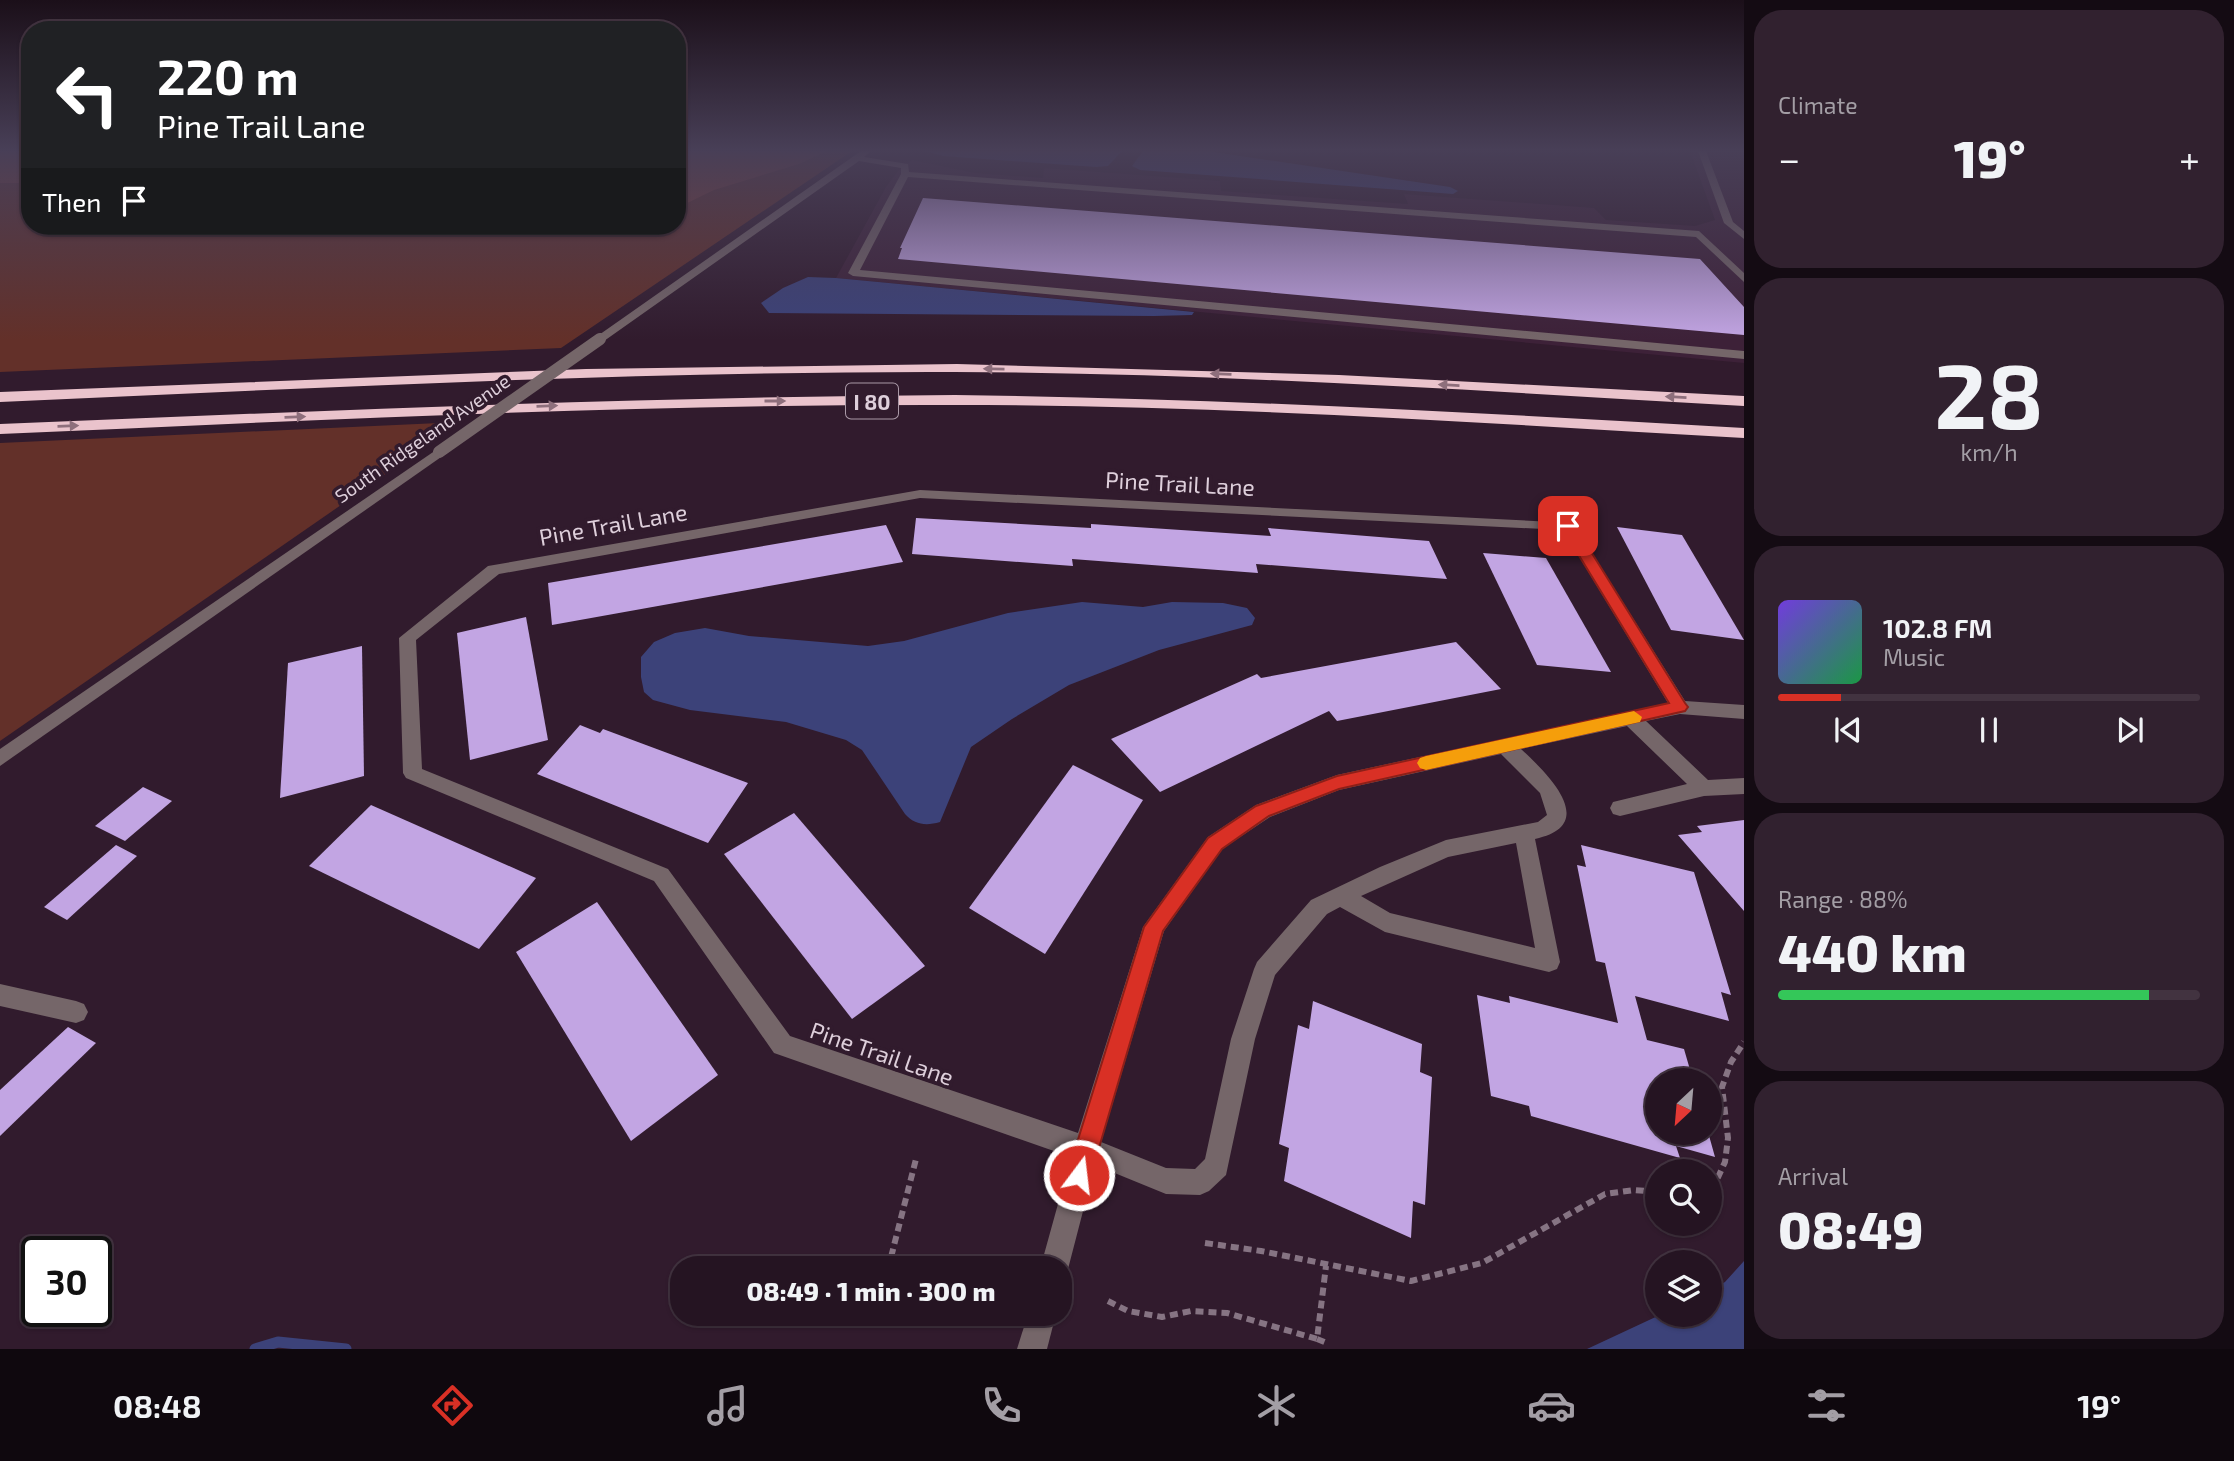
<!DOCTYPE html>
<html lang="en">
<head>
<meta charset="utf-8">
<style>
  :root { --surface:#251422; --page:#31212f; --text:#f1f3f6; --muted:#a39ea5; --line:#423340; --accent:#d93025 }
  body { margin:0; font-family:"Exo 2",sans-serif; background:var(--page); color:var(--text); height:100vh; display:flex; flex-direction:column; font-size:26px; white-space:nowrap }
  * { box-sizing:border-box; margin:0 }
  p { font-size:23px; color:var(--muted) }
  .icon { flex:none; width:38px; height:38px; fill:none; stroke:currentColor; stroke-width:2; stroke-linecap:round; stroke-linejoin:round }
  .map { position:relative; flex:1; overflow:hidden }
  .panel { display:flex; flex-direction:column; gap:10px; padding:10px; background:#140b13; width:490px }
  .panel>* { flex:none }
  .top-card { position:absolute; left:21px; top:21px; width:665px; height:214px; border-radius:28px; box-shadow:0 2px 5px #0004,0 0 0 2px var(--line); background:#202124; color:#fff; overflow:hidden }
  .needle { width:46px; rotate:206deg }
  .tools { position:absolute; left:1645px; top:1068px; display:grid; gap:14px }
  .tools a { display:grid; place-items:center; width:77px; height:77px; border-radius:50%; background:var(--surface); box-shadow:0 2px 5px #0004,0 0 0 2px var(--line); font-size:35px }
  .speed { position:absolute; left:21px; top:1236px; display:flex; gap:14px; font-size:35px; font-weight:700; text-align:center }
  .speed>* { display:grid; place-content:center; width:91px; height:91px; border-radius:50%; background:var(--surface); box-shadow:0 2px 5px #0004,0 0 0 2px var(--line); line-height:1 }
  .speed .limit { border:4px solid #111; border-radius:10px; background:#fff; color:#111 }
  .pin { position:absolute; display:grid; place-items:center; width:60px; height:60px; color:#fff; margin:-30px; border-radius:14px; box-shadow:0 4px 10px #0006 }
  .me { position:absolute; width:77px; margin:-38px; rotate:15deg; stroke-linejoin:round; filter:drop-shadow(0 0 5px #0008) }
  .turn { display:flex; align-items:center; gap:24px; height:147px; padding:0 21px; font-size:32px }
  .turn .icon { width:91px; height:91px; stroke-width:2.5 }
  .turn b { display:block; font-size:49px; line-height:60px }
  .then { display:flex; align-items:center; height:66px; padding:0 21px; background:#0003; gap:14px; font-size:26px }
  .big { font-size:52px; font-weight:800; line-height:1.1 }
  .panel .tile { flex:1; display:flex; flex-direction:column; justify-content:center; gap:10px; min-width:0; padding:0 24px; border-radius:28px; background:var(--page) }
  .panel .dial { align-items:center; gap:0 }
  .dial b { font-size:91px; line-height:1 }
  .song { display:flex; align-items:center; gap:21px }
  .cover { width:84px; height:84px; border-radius:10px; background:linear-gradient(135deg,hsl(260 70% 55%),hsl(140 70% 35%)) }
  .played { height:7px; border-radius:4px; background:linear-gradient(90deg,var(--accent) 15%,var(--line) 15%) }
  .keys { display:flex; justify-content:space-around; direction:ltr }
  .heat { display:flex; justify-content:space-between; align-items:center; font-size:38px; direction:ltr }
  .charge { height:10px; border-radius:5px; background:linear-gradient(90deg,#34c759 88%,var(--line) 0) }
  .trip { position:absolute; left:670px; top:1256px; width:402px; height:70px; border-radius:28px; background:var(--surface); box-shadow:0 2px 5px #0004,0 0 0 2px var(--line); font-weight:800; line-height:70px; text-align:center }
  .menu { display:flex; height:112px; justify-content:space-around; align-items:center; background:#0f080e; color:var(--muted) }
  .menu .icon { width:49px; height:49px }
  .menu .selected { color:var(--accent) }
  .menu b { font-size:32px; color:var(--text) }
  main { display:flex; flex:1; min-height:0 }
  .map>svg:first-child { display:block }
  .built { fill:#3d2138 }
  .green { fill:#633029 }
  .forest { fill:#7f3e35 }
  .water { fill:#3c4279 }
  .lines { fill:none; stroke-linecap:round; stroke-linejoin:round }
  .stream { stroke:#3c4279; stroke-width:11 }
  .building { fill:#c2a5e3 }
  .path { stroke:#867483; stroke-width:6; stroke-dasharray:8 5; stroke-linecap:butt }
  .minor { fill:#756669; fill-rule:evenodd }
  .highway { fill:#eac3cc; fill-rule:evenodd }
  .minor-bridge { stroke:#756669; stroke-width:12 }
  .oneway { fill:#8e6f7c }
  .route { fill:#d93025; stroke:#8d1f18; stroke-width:2 }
  .slow { fill:#f59e0b }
  .labels { text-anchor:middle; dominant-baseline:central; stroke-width:7; stroke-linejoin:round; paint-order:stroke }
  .far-street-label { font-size:19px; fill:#decfdb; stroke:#311b2d }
  .shield { fill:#311b2d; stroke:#aa99a7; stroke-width:2 }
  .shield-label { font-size:21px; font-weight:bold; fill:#decfdb }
  .street-label { font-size:23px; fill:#decfdb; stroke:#311b2d }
</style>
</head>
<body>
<main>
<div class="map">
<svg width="1744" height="1349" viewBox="0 0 1744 1349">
  <rect width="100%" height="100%" fill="#311b2d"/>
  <polygon class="built" points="1690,151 1744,151 1744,363 836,278 886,187 898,171 912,160 975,173 1043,178 1044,168 1220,181 1221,191 1408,204 1404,194 1594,208 1606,220 1695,226 1715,220"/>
  <g class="green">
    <polygon points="0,151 30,151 30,226 677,226 677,151 852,151 561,348 0,372"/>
    <polygon points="461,422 0,741 0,443"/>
  </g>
  <g class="forest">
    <rect x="0" y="151" width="30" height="32"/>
    <polygon points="677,151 827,151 799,164 714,190 677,208"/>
  </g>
  <g class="water">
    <polygon points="925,151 1122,151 1108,166 1096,167 943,156"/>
    <polygon points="1143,151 1207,151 1450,187 1458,191 1453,194 1140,170 1132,166"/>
    <polygon points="808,277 836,278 1194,312 1192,315 1154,316 769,313 761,303 783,288"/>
    <path d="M1082,602L1143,607L1172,602L1223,603L1247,608L1255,618L1252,625L1159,650L1069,685L1012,719L971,747L940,822C926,826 915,825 905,814L862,750L846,740L786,722L690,710L653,700L644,692L641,677V657L654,642L675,633L705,628L749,636L868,646L904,641L1008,613Z"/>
    <polygon points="1744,1261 1744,1349 1587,1349 1662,1314 1710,1314 1710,1290 1725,1282"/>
  </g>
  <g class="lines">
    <polyline class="stream" points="255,1349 278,1342 346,1349"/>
  </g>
  <g class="building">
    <polygon points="923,198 1700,259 1744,307 1744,335 898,259 902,248 900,248"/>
    <polygon points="916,518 1091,528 1091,524 1271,536 1268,528 1429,541 1447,579 1256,564 1258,573 1072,559 1073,566 912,554"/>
    <polygon points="886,525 903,562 552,625 548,583"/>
    <polygon points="1617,527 1682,535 1744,640 1671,630"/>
    <polygon points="1483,553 1546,558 1611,672 1537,665"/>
    <polygon points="526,617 548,740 470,760 457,633"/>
    <polygon points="1456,642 1501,689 1337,721 1329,711 1160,792 1111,739 1257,674 1261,678"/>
    <polygon points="362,646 364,776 280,798 288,663"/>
    <polygon points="580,725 600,733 603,729 748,783 708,843 537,774"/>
    <polygon points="1073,765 1143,800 1045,954 969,908"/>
    <polygon points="143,787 172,801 125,841 95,826"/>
    <polygon points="371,805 536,878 479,949 309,866"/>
    <polygon points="794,813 925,966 852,1019 724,854"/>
    <polygon points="1744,820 1744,911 1678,835 1702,832 1697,826"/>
    <polygon points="116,845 137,856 67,920 44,907"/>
    <polygon points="1581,845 1694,872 1731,995 1721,992 1729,1021 1635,996 1647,1040 1684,1049 1693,1080 1657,1080 1657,1132 1708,1132 1715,1157 1676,1146 1680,1158 1531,1116 1529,1106 1491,1096 1477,995 1510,1003 1509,996 1618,1023 1605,963 1596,961 1577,865 1586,867"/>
    <polygon points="597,902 718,1075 631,1141 516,952"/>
    <polygon points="1313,1001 1422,1044 1420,1072 1432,1077 1425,1205 1413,1201 1411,1238 1284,1181 1289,1148 1279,1144 1298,1025 1309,1029"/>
    <polygon points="68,1027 96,1043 0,1136 0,1090"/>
  </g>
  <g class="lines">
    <g class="path">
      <polyline points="1710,1187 1714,1186 1725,1162 1728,1138 1722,1087 1731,1062 1744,1042"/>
      <polyline points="1205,1243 1261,1251 1411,1281 1482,1263 1605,1194 1634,1190 1657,1192"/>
      <polyline points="888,1269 916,1159"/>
      <polyline points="1108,1301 1128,1311 1162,1317 1191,1311 1227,1313 1317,1339 1326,1266"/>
      <polyline points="1317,1339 1327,1343"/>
    </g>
    <g class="minor">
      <polygon points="861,151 871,151 864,157 908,164 909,172 1699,231 1744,273 1744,282 1696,237 908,177 860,270 1744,351 1744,359 853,276 848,273 901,174 901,168 859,161 604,341 596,341 596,337"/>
      <polygon points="1698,151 1706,151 1733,222 1744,231 1744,239 1724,223"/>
      <polygon points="439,448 446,452 444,455 0,766 0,749"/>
      <path d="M920,490L1573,523L1685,701L1744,705V719L1680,714L1646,721L1708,780L1744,778V794L1704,796L1620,816L1613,814L1610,808L1613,802L1687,784L1627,726L1521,749C1547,773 1601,825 1535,839L1560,962L1557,969L1549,972L1385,932L1340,907L1327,914L1275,975L1255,1039L1226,1175L1209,1191L1200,1195L1166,1194L1095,1165L1068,1269L1060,1280V1269H1040L1071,1157L774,1053L654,881L406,778L403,773L399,638L488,566ZM920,498L1563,530L1668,703L1337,775L1256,805L1208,837L1143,927L1078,1133L790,1036L668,869L422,769L416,640L499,574ZM1501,754L1540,793L1547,815L1538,822L1446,840L1380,867L1311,900L1257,962L1254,969L1231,1039L1205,1159L1195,1169L1166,1168L1101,1142L1164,931L1222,849L1270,817L1339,790ZM1516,843L1535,948L1390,913L1361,896L1448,857Z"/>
      <polygon points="0,984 76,1001 84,1004 88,1012 84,1020 76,1023 0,1006"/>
      <polygon points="1028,1314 1056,1314 1047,1349 1017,1349"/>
    </g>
    <g class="highway">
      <path d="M957,364L1339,375L1744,396V406C1482,391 1218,373 955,372C637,371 318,388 0,402V392L586,369Z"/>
      <path d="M955,395C1218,398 1481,413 1744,428V438C1481,423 1219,405 955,405C637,404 318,420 0,434V424C318,411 636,397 955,395Z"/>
    </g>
    <polyline class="minor-bridge" points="439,452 600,339"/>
  </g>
  <defs><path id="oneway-solid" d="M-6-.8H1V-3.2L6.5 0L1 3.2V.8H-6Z" transform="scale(1.75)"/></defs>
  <g class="oneway">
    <use href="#oneway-solid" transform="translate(994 369) rotate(-179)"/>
    <use href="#oneway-solid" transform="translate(1221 374) rotate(-178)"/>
    <use href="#oneway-solid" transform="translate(1449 385) rotate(-177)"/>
    <use href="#oneway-solid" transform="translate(1676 397) rotate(-177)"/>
    <use href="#oneway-solid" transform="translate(775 401)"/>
    <use href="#oneway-solid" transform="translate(547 406) rotate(-2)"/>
    <use href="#oneway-solid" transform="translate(295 417) rotate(-2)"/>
    <use href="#oneway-solid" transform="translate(68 426) rotate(-2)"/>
  </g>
  <linearGradient id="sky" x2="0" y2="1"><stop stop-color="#1b0f19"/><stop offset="0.44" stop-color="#483f57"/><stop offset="1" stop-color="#483f57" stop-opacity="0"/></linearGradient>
  <rect width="1744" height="340" fill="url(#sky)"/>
  <polygon class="route" points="1568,522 1575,526 1685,703 1688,707 1685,711 1339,789 1269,816 1222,849 1163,931 1091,1175 1088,1184 1079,1187 1071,1184 1067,1175 1144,927 1208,838 1256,806 1337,776 1669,703 1561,526"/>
  <polygon class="slow" points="1634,711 1642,717 1640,722 1426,770 1420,768 1417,763 1420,758 1426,756"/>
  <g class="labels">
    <g class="far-street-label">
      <text transform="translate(422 438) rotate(-35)">South Ridgeland Avenue</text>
    </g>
    <rect class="shield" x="846" y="383.5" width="52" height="35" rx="5"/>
    <g class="shield-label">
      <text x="872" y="401">I 80</text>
    </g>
    <g class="street-label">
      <text transform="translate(1180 483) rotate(3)">Pine Trail Lane</text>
      <text transform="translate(613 524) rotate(-10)">Pine Trail Lane</text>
      <text transform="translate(882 1053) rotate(19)">Pine Trail Lane</text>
    </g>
  </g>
</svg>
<div class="tools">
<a><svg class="needle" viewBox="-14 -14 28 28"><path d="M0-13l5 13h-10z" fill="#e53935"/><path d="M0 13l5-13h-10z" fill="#a39ea5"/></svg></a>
<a><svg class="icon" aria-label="search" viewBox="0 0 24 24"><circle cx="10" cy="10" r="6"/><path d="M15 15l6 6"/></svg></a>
<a><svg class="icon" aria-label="layers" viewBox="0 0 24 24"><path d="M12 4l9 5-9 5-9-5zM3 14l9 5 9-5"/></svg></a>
</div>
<div class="speed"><div class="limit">30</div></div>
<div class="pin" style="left:1568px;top:526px;background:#d93025"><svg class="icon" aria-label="arrive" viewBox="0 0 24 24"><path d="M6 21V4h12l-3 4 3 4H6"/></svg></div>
<svg class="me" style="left:1079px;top:1175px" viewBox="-20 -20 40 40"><circle r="17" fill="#d93025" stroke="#fff" stroke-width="3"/><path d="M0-11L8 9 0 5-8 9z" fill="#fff"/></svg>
<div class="trip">08:49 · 1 min · 300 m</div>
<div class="top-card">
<div class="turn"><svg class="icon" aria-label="left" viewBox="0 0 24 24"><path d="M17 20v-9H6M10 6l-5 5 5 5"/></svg><div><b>220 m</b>Pine Trail Lane</div></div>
<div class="then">Then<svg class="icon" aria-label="arrive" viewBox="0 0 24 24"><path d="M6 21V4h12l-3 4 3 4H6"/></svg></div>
</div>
</div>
<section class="panel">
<div class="tile"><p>Climate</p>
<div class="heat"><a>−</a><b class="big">19°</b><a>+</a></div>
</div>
<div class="tile dial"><b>28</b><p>km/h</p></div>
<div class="tile">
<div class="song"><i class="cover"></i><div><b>102.8 FM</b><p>Music</p></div></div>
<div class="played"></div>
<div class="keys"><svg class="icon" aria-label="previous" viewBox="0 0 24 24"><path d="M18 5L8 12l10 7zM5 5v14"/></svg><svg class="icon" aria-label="pause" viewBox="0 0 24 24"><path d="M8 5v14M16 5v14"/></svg><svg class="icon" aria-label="next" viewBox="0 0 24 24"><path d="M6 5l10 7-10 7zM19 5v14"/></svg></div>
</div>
<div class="tile"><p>Range · 88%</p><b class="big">440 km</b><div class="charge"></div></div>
<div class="tile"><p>Arrival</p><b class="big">08:49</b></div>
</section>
</main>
<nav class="menu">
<b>08:48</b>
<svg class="icon selected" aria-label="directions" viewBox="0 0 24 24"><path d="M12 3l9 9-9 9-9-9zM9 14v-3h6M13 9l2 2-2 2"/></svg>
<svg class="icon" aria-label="music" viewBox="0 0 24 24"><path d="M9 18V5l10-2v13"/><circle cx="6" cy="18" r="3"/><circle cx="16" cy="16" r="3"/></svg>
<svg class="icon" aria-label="phone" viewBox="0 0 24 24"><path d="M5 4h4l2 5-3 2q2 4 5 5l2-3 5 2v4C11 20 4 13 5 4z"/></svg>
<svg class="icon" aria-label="climate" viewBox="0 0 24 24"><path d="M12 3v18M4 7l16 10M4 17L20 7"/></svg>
<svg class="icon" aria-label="car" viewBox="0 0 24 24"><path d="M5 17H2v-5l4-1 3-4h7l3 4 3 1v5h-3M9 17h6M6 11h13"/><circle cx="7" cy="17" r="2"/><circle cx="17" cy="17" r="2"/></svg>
<svg class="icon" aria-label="filters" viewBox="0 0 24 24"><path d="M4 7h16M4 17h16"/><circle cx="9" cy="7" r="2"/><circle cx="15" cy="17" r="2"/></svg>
<b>19°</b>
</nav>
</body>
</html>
